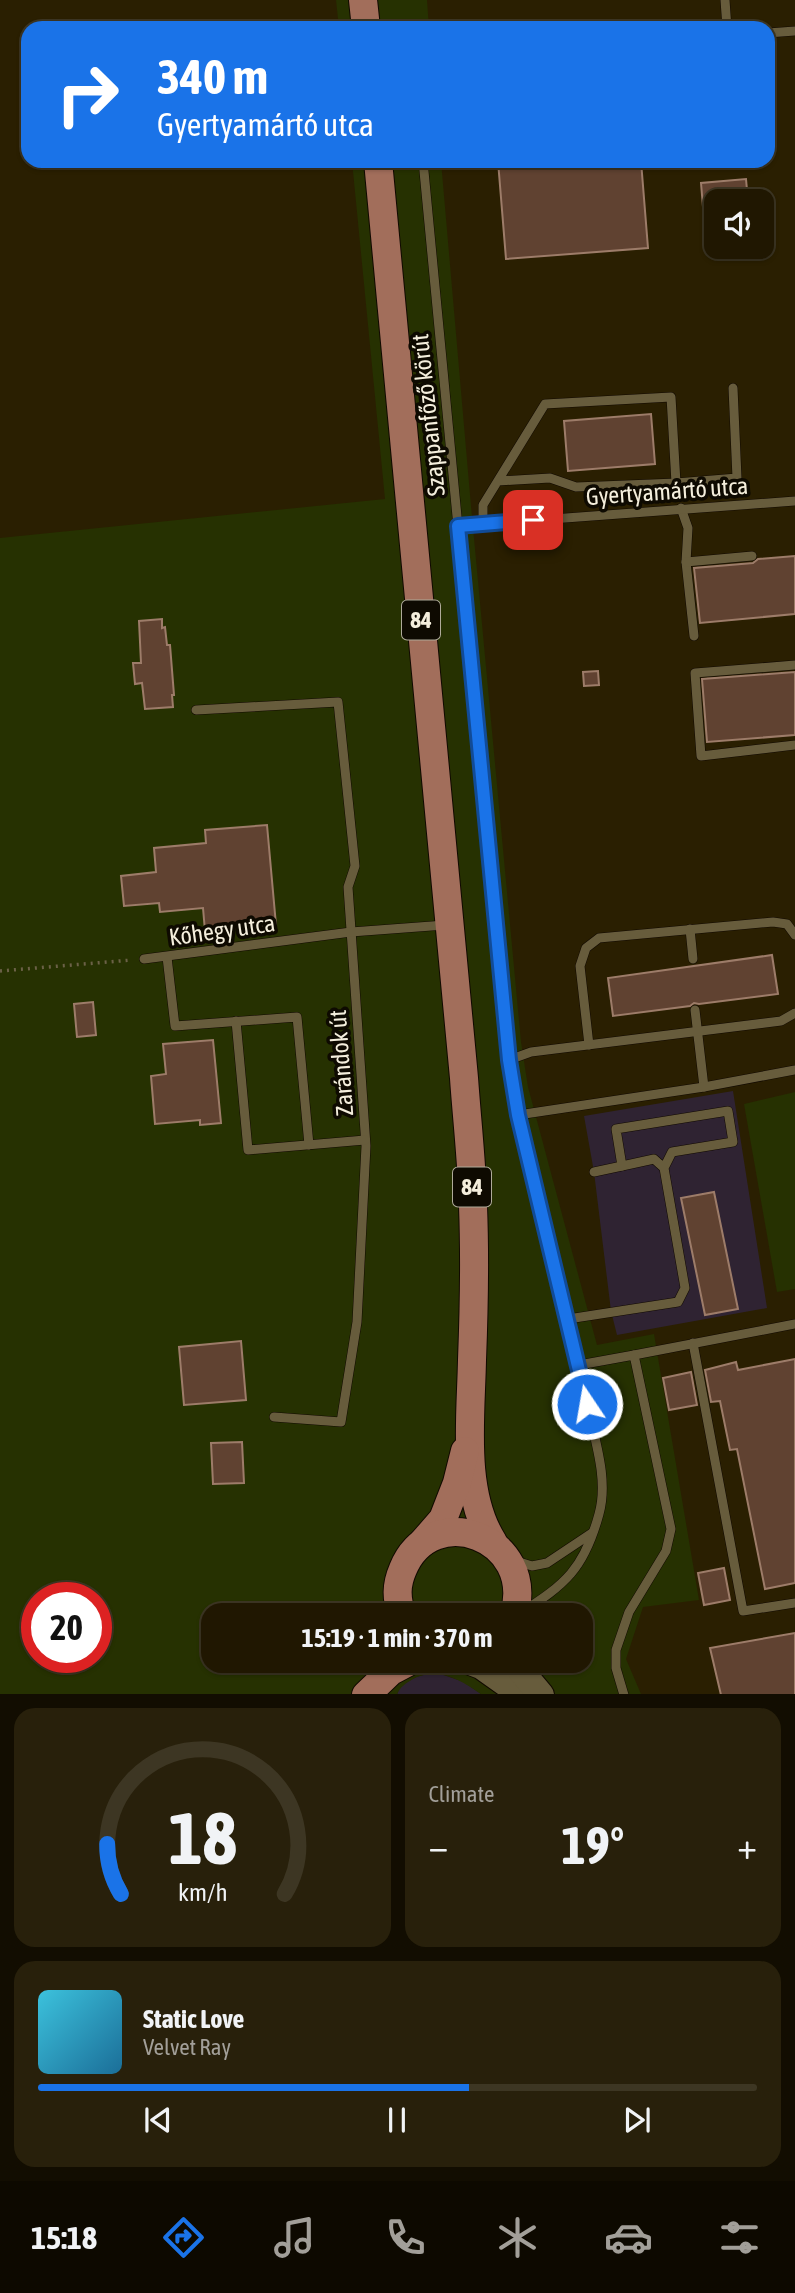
<!DOCTYPE html>
<html lang="en">
<head>
<meta charset="utf-8">
<style>
  :root { --surface:#201701; --page:#28200b; --text:#f1f3f6; --muted:#a29f99; --line:#3d3623; --accent:#1a73e8 }
  body { margin:0; font-family:"Asap Condensed",sans-serif; background:var(--page); color:var(--text); height:100vh; display:flex; flex-direction:column; font-size:26px; white-space:nowrap }
  * { box-sizing:border-box; margin:0 }
  p { font-size:23px; color:var(--muted) }
  .icon { flex:none; width:38px; height:38px; fill:none; stroke:currentColor; stroke-width:2; stroke-linecap:round; stroke-linejoin:round }
  .map { position:relative; height:1694px; overflow:hidden }
  .sheet { display:flex; flex-direction:column; gap:14px; padding:14px; background:#120d01; flex:1 }
  .sheet>* { flex:none }
  .banner { position:absolute; left:21px; top:21px; width:754px; height:147px; border-radius:21px; box-shadow:0 2px 5px #0004,0 0 0 2px var(--line); background:#1a73e8; color:#fff; overflow:hidden }
  .controls { position:absolute; left:704px; top:189px; display:grid; gap:14px }
  .controls a { display:grid; place-items:center; width:70px; height:70px; border-radius:14px; background:var(--surface); box-shadow:0 2px 5px #0004,0 0 0 2px var(--line); font-size:35px }
  .speed { position:absolute; left:21px; top:1582px; display:flex; gap:14px; font-size:35px; font-weight:700; text-align:center }
  .speed>* { display:grid; place-content:center; width:91px; height:91px; border-radius:50%; background:var(--surface); box-shadow:0 2px 5px #0004,0 0 0 2px var(--line); line-height:1 }
  .speed .limit { border:10px solid #d22; background:#fff; color:#111 }
  .pin { position:absolute; display:grid; place-items:center; width:60px; height:60px; color:#fff; margin:-30px; border-radius:14px; box-shadow:0 4px 10px #0006 }
  .me { position:absolute; width:77px; margin:-38px; rotate:348deg; stroke-linejoin:round; filter:drop-shadow(0 0 5px #0008) }
  .turn { display:flex; align-items:center; gap:24px; height:147px; padding:0 21px; font-size:32px }
  .turn .icon { width:91px; height:91px; stroke-width:2.5 }
  .turn b { display:block; font-size:49px; line-height:60px }
  .big { font-size:52px; font-weight:700; line-height:1.1 }
  .sheet .tile { flex:1; display:flex; flex-direction:column; justify-content:center; gap:10px; min-width:0; padding:0 24px; border-radius:21px; background:var(--page) }
  .sheet .dial { align-items:center; gap:0 }
  .dial svg { height:182px; overflow:visible; fill:none; stroke:var(--line); stroke-width:7; stroke-linecap:round; text-anchor:middle }
  .dial text { fill:var(--text); stroke:none }
  .song { display:flex; align-items:center; gap:21px }
  .cover { width:84px; height:84px; border-radius:10px; background:linear-gradient(135deg,hsl(190 70% 55%),hsl(200 70% 35%)) }
  .played { height:7px; border-radius:4px; background:linear-gradient(90deg,var(--accent) 60%,var(--line) 60%) }
  .keys { display:flex; justify-content:space-around; direction:ltr }
  .heat { display:flex; justify-content:space-between; align-items:center; font-size:38px; direction:ltr }
  .sheet .tiles { flex:1; display:grid; gap:14px; grid-template-columns:1fr 1fr }
  .tile:last-child { grid-column:span 2 }
  .trip { position:absolute; left:201px; top:1603px; width:392px; height:70px; border-radius:21px; background:var(--surface); box-shadow:0 2px 5px #0004,0 0 0 2px var(--line); font-weight:700; line-height:70px; text-align:center }
  .menu { display:flex; height:112px; justify-content:space-around; align-items:center; background:#0d0900; color:var(--muted) }
  .menu .icon { width:49px; height:49px }
  .menu .selected { color:var(--accent) }
  .menu b { font-size:32px; color:var(--text) }
  .map>svg:first-child { display:block }
  .commercial { fill:#2f2332 }
  .green { fill:#263101; fill-rule:evenodd }
  .building { fill:#604231; stroke:#9d7c69; stroke-width:2 }
  .lines { fill:none; stroke-linecap:round; stroke-linejoin:round }
  .lane-casing { stroke:#110900; stroke-width:10 }
  .secondary-casing { stroke:#110900; stroke-width:28 }
  .primary-casing { stroke:#110900; stroke-width:30 }
  .path { stroke:#6b6147; stroke-width:3.5; stroke-dasharray:2 5; stroke-linecap:butt }
  .lane { stroke:#675c3c; stroke-width:9 }
  .secondary { stroke:#675c3c; stroke-width:26 }
  .primary { stroke:#a26e5b; stroke-width:28 }
  .route-casing { stroke:#114b97; stroke-width:18 }
  .route { stroke:#1a73e8; stroke-width:12 }
  .labels { text-anchor:middle; dominant-baseline:central; stroke-width:7; stroke-linejoin:round; paint-order:stroke }
  .shield { fill:#0e0a01; stroke:#afaa9a; stroke-width:2 }
  .shield-label { font-size:23px; font-weight:bold; fill:#f4eedc }
  .street-label { font-size:24px; fill:#f4eedc; stroke:#0e0a01 }
</style>
</head>
<body>
<div class="map">
<svg width="795" height="1695" viewBox="0 0 795 1695">
  <rect width="100%" height="100%" fill="#2a1f01"/>
  <g class="commercial">
    <polygon points="733,1091 767,1308 617,1335 611,1311 594,1172 584,1116"/>
    <polygon points="435,1672 464,1682 481,1694 397,1695 400,1686 416,1677"/>
  </g>
  <g class="green">
    <polygon points="336,0 427,0 429,28 339,28"/>
    <path d="M352,161H441L471,506L521,1042L528,1087L597,1345L654,1334L699,1600L643,1607L626,1659L641,1694H481C460,1680 438,1666 413,1679C405,1684 401,1686 397,1694H0V538L385,499ZM37,1598H96V1657H37ZM214,1615H581V1661H214Z"/>
    <polygon points="795,1092 795,1289 777,1292 744,1104"/>
  </g>
  <g class="building">
    <polygon points="498,161 641,161 648,248 506,259"/>
    <polygon points="746,179 748,201 716,201 716,231 705,231 701,183"/>
    <polygon points="651,414 655,464 568,471 564,421"/>
    <polygon points="795,556 795,614 700,623 694,568 753,563 758,559"/>
    <polygon points="162,619 162,628 165,627 167,645 170,645 174,695 172,695 173,707 145,709 142,683 135,684 133,663 141,663 139,621"/>
    <polygon points="598,671 599,685 584,686 583,672"/>
    <polygon points="795,672 795,735 707,742 702,679"/>
    <polygon points="267,825 276,925 205,931 203,908 160,912 159,903 124,906 121,876 156,872 154,848 206,843 205,830"/>
    <polygon points="772,955 778,994 699,1004 694,1003 690,1006 613,1016 608,978"/>
    <polygon points="93,1002 96,1035 77,1037 74,1004"/>
    <polygon points="213,1040 221,1123 200,1125 200,1120 155,1124 151,1076 166,1074 163,1044"/>
    <polygon points="714,1192 738,1309 705,1315 681,1198"/>
    <polygon points="241,1341 246,1400 184,1405 179,1347"/>
    <polygon points="795,1359 795,1583 765,1589 737,1449 730,1450 720,1401 711,1402 705,1370 736,1362 738,1370"/>
    <polygon points="691,1372 697,1405 669,1410 663,1378"/>
    <polygon points="242,1442 244,1483 213,1484 211,1443"/>
    <polygon points="724,1568 730,1600 704,1605 698,1573"/>
    <polygon points="795,1633 795,1695 721,1695 710,1648"/>
  </g>
  <g class="lines">
    <defs>
      <g id="lane">
        <polyline points="725,0 727,28"/>
        <polyline points="768,33 795,31"/>
        <path d="M423,161L509,1060C528,1176 564,1288 587,1403C594,1438 609,1479 599,1514C584,1569 566,1584 519,1614"/>
        <polyline points="676,483 737,478 733,388"/>
        <polyline points="681,508 688,528 686,562 694,636"/>
        <polyline points="483,524 483,505 545,404 671,397 676,483 576,487 550,478 498,481"/>
        <polyline points="458,526 795,501"/>
        <polyline points="686,562 752,556"/>
        <polyline points="795,665 695,673 701,756 795,745"/>
        <polyline points="196,710 338,702 355,866 348,887 366,1146 357,1322 341,1422 274,1417"/>
        <polyline points="690,929 693,959"/>
        <polyline points="167,957 175,1026 297,1017 309,1145"/>
        <polyline points="144,959 351,932 445,925"/>
        <polyline points="695,1010 704,1087"/>
        <polyline points="236,1021 248,1150 365,1140"/>
        <polyline points="589,1045 580,966 586,948 599,938 773,922 787,924 795,935"/>
        <polyline points="509,1060 531,1052 781,1021 795,1013"/>
        <polyline points="518,1115 704,1087 795,1070"/>
        <polyline points="594,1172 622,1166"/>
        <polyline points="568,1319 678,1302 685,1288 664,1168 672,1152 733,1142 728,1111 616,1129 622,1166 654,1159 664,1168"/>
        <polyline points="693,1343 743,1611 795,1603"/>
        <polyline points="634,1355 795,1324"/>
        <polyline points="579,1365 634,1355 671,1529 666,1551 629,1612 616,1650 616,1668 624,1695"/>
        <polyline points="513,1560 532,1566 547,1563 592,1533"/>
      </g>
      <g id="secondary">
        <polyline points="468,1661 481,1666 522,1695"/>
        <polyline points="518,1661 521,1671 541,1695"/>
      </g>
      <g id="primary">
        <polyline points="363,0 366,28"/>
        <path d="M378,161L464,1078C467,1121 472,1163 473,1206C475,1257 474,1309 472,1360C471,1417 461,1492 493,1542"/>
        <polyline points="423,1542 443,1519 457,1483 465,1451"/>
        <path d="M402,1615C396,1598 396,1585 403,1569C432,1499 537,1537 514,1615"/>
        <polyline points="366,1695 391,1671 410,1661"/>
      </g>
    </defs>
    <use href="#lane" class="lane-casing"/>
    <use href="#secondary" class="secondary-casing"/>
    <use href="#primary" class="primary-casing"/>
    <polyline class="path" points="0,971 132,960"/>
    <use href="#lane" class="lane"/>
    <use href="#secondary" class="secondary"/>
    <use href="#primary" class="primary"/>
  </g>
  <g class="lines">
    <defs>
      <polyline id="route" points="533,520 458,526 509,1060 518,1115 587,1404"/>
    </defs>
    <use href="#route" class="route-casing"/>
    <use href="#route" class="route"/>
  </g>
  <g class="labels">
    <g class="shield">
      <rect x="402" y="600.5" width="38" height="39" rx="5"/>
      <rect x="453" y="1167.5" width="38" height="39" rx="5"/>
    </g>
    <g class="shield-label">
      <text x="421" y="620">84</text>
      <text x="472" y="1187">84</text>
    </g>
    <g class="street-label">
      <text transform="translate(428 415) rotate(-96)">Szappanfőző körút</text>
      <text transform="translate(667 491) rotate(-4)">Gyertyamártó utca</text>
      <text transform="translate(222 930) rotate(-8)">Kőhegy utca</text>
      <text transform="translate(341 1063) rotate(-94)">Zarándok út</text>
    </g>
  </g>
</svg>
<div class="controls">
<a><svg class="icon" aria-label="sound" viewBox="0 0 24 24"><path d="M4 9h4l5-4v14l-5-4H4zM17 9q2 3 0 6"/></svg></a>
</div>
<div class="speed"><div class="limit">20</div></div>
<div class="pin" style="left:533px;top:520px;background:#d93025"><svg class="icon" aria-label="arrive" viewBox="0 0 24 24"><path d="M6 21V4h12l-3 4 3 4H6"/></svg></div>
<svg class="me" style="left:587px;top:1404px" viewBox="-20 -20 40 40"><circle r="17" fill="#1a73e8" stroke="#fff" stroke-width="3"/><path d="M0-11L8 9 0 5-8 9z" fill="#fff"/></svg>
<div class="trip">15:19 · 1 min · 370 m</div>
<div class="banner">
<div class="turn"><svg class="icon" aria-label="right" viewBox="0 0 24 24"><path d="M7 20v-9h11M14 6l5 5-5 5"/></svg><div><b>340 m</b>Gyertyamártó utca</div></div>
</div>
</div>
<section class="sheet">
<div class="tiles">
<div class="tile dial"><svg viewBox="0 0 100 80">
<path d="M14 69A42 42 0 1 1 86 69"/>
<path d="M14 69A42 42 0 0 1 8 47" stroke="#1a73e8"/>
<text x="50" y="56" font-size="32" font-weight="700">18</text>
<text x="50" y="72" font-size="11">km/h</text>
</svg></div>
<div class="tile"><p>Climate</p>
<div class="heat"><a>−</a><b class="big">19°</b><a>+</a></div>
</div>
<div class="tile">
<div class="song"><i class="cover"></i><div><b>Static Love</b><p>Velvet Ray</p></div></div>
<div class="played"></div>
<div class="keys"><svg class="icon" aria-label="previous" viewBox="0 0 24 24"><path d="M18 5L8 12l10 7zM5 5v14"/></svg><svg class="icon" aria-label="pause" viewBox="0 0 24 24"><path d="M8 5v14M16 5v14"/></svg><svg class="icon" aria-label="next" viewBox="0 0 24 24"><path d="M6 5l10 7-10 7zM19 5v14"/></svg></div>
</div>
</div>
</section>
<nav class="menu">
<b>15:18</b>
<svg class="icon selected" aria-label="directions" viewBox="0 0 24 24"><path d="M12 3l9 9-9 9-9-9zM9 14v-3h6M13 9l2 2-2 2"/></svg>
<svg class="icon" aria-label="music" viewBox="0 0 24 24"><path d="M9 18V5l10-2v13"/><circle cx="6" cy="18" r="3"/><circle cx="16" cy="16" r="3"/></svg>
<svg class="icon" aria-label="phone" viewBox="0 0 24 24"><path d="M5 4h4l2 5-3 2q2 4 5 5l2-3 5 2v4C11 20 4 13 5 4z"/></svg>
<svg class="icon" aria-label="climate" viewBox="0 0 24 24"><path d="M12 3v18M4 7l16 10M4 17L20 7"/></svg>
<svg class="icon" aria-label="car" viewBox="0 0 24 24"><path d="M5 17H2v-5l4-1 3-4h7l3 4 3 1v5h-3M9 17h6M6 11h13"/><circle cx="7" cy="17" r="2"/><circle cx="17" cy="17" r="2"/></svg>
<svg class="icon" aria-label="filters" viewBox="0 0 24 24"><path d="M4 7h16M4 17h16"/><circle cx="9" cy="7" r="2"/><circle cx="15" cy="17" r="2"/></svg>
</nav>
</body>
</html>
